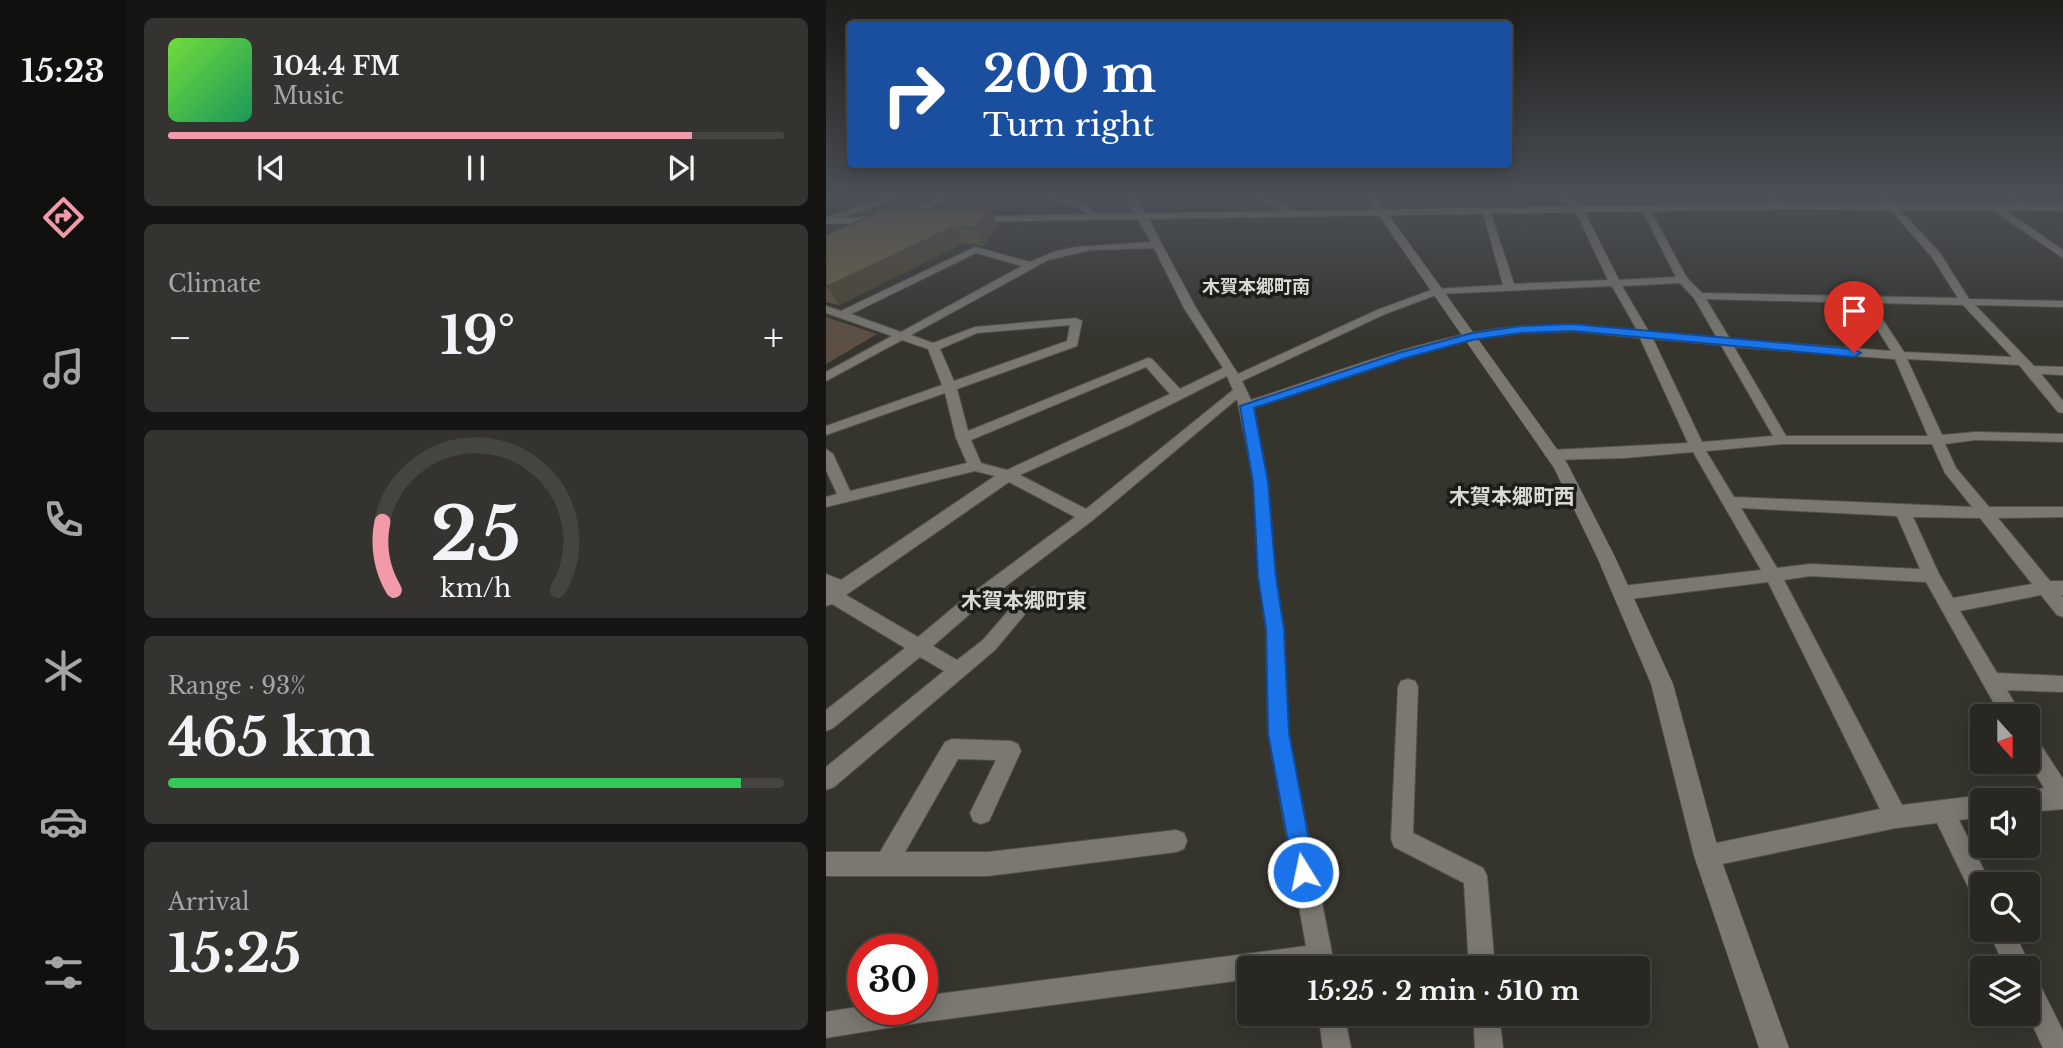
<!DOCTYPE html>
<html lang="en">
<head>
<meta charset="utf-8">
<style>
  :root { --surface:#282722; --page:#34332f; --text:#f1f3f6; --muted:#a5a5a5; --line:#444440; --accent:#f39aa9 }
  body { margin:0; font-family:"Libre Baskerville","Noto Sans JP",serif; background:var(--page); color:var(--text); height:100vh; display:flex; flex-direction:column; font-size:26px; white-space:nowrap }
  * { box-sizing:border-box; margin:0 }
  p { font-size:23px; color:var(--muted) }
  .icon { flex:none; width:38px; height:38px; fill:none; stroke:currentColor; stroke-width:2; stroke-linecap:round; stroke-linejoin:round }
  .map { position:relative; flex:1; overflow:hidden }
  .drawer { display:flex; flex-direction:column; gap:18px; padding:18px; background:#161513; width:700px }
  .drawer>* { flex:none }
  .guide { position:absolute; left:21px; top:21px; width:665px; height:147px; border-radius:7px; box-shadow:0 4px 18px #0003,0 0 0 2px var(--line); background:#1a4fa0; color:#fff; overflow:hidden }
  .needle { width:46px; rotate:159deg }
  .fabs { position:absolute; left:1144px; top:704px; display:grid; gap:14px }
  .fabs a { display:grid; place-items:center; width:70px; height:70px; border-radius:7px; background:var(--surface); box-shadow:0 4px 18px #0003,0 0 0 2px var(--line); font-size:35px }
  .speed { position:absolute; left:21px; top:934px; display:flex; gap:14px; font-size:35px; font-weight:700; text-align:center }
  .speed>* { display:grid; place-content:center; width:91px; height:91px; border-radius:50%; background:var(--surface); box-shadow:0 4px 18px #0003,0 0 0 2px var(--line); line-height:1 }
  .speed .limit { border:10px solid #d22; background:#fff; color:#111 }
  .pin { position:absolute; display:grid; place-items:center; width:60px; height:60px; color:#fff; margin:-72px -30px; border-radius:50% 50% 50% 0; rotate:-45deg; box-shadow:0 0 7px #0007 }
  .pin .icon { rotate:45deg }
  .me { position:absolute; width:77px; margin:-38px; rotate:350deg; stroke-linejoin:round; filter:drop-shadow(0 0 5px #0008) }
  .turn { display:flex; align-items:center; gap:24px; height:147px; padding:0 21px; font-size:32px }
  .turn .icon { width:91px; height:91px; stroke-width:2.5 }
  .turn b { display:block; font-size:49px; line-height:60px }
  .big { font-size:52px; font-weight:700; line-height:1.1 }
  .drawer .widget { flex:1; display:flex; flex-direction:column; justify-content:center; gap:10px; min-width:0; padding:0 24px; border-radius:10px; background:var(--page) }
  .drawer .dial { align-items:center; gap:0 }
  .dial svg { height:182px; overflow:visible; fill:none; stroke:var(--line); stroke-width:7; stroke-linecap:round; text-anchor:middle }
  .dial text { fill:var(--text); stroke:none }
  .song { display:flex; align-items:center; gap:21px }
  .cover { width:84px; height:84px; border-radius:10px; background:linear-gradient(135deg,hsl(100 70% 55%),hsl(150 70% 35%)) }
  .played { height:7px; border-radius:4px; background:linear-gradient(90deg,var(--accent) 85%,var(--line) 85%) }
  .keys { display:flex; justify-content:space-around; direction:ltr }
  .heat { display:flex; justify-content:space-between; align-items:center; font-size:38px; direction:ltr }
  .charge { height:10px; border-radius:5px; background:linear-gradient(90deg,#34c759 93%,var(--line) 0) }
  .trip { position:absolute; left:411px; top:956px; width:413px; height:70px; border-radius:7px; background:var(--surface); box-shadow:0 4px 18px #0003,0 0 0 2px var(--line); font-weight:700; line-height:70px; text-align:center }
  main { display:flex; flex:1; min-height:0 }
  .tabs { display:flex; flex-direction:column; width:126px; justify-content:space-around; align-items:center; background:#10100e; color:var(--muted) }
  .tabs .icon { width:49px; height:49px }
  .tabs .on { color:var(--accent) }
  .tabs b { font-size:32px; color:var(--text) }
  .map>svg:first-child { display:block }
  .green { fill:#5d4f43 }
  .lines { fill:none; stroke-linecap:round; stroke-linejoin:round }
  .minor-casing { stroke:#52514a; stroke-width:2 }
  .tertiary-casing { stroke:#52514a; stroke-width:1 }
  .secondary-casing { stroke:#52514a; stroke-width:1 }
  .minor { fill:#7a7870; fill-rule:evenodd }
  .tertiary { fill:#7a7870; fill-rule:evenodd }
  .secondary { fill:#848769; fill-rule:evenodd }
  .wall { fill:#61543d }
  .shaded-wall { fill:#4f4532 }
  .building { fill:#716247; stroke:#4f4532; stroke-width:2 }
  .route { fill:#1a73e8; stroke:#114b97; stroke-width:2 }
  .labels { text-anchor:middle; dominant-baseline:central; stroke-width:7; stroke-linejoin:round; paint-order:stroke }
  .far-quarter-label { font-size:18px; font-weight:bold; fill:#dad9d4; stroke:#1c1c18 }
  .quarter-label { font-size:21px; font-weight:bold; fill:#dad9d4; stroke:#1c1c18 }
</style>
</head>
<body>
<main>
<nav class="tabs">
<b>15:23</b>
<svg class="icon on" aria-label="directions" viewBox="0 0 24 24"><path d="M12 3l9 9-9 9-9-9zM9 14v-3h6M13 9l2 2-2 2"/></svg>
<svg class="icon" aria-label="music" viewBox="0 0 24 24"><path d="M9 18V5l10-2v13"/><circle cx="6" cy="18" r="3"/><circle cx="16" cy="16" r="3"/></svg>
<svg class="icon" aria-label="phone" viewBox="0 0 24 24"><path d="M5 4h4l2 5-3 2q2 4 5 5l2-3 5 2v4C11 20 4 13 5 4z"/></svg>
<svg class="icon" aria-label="climate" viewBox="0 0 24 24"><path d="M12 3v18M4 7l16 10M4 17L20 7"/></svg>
<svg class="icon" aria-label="car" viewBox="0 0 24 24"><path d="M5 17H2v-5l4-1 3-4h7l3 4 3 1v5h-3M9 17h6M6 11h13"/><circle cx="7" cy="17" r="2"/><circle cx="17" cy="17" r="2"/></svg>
<svg class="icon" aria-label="filters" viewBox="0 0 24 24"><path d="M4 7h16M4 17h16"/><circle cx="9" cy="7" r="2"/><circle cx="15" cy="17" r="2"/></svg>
</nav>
<section class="drawer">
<div class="widget">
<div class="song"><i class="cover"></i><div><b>104.4 FM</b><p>Music</p></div></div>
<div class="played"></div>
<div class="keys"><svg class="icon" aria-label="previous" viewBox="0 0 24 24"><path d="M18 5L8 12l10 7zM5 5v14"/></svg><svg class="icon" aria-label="pause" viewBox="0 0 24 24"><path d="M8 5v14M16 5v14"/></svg><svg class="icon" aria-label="next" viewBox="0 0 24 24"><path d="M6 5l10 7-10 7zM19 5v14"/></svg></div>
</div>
<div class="widget"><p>Climate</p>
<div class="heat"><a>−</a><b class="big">19°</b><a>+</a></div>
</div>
<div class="widget dial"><svg viewBox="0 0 100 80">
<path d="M14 69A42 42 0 1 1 86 69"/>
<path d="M14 69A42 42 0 0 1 9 39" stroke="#f39aa9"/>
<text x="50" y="56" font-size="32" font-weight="700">25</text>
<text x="50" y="72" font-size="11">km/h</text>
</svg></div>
<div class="widget"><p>Range · 93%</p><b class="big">465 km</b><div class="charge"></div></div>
<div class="widget"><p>Arrival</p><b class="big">15:25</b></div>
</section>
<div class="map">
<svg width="1237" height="1048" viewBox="0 0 1237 1048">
  <rect width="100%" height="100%" fill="#35342d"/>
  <polygon class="green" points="0,317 51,334 0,364"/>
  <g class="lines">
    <defs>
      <g id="minor">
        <polygon points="62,197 75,197 0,223 0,217"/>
        <polygon points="209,197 253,201 277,217 269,219 247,205"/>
        <path d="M299,197H307L321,216L370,308L412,374L551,310L608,289L677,285L656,209L664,211L688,284L782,280L749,210L732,197H742L756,207L793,280L850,277L815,208L819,205L823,208L861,278L876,293L1132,298L1106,257L1053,197H1062L1114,253L1143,299L1237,301V307L1149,305L1208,366L1237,367V375L1215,374L1237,401V413L1232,412L1193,365L1081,359L1116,435L1149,432L1237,434V442L1149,440L1119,444L1130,468L1163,507H1237V517L1172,518L1224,581H1237V595H1235L1237,597V617L1231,615L1215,595L1134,611L1171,673L1237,676V692L1181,690L1196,716H1175L1100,582L984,576L958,580L1076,805L1157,795L1165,798L1157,800V817L1133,820L1165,884H1157V905L1149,901L1111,823L1070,828L881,867L873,864L870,856L873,848L881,845L1054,809L942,582L796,600L790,598L787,593L790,588L796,586L935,570L867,452L799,458L726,460L719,455L726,450L862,443L814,338L746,331L695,333L647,339L580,358L428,408L442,482L449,577L458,629L462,733L509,968H424V979L98,1022L0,1038V1012L37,1006V1010H96V996L480,946L442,733L440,629L433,577L428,482L411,399L267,520L146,612L107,646L131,660L157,640L201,589L207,587L213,589L216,594L169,650L8,787L0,790V767L118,671L94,657L7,728L0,731V710L79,648L6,604L0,606V574L15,580L169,476L149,471L0,507V497L11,494L0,470V449L7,454L24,491L141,463L130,438L119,393L0,435V426L116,385L102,349L76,340L0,381V372L66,336L0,313V306L15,311L149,247L204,262L230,251L249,247L325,242ZM328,248L358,308L397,368L354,389L326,359L322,358L142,431L131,389L251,346L256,321L250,318L149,327L107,343L85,335L222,260L265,250ZM150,253L196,266L75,332L25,314ZM854,283L868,298L891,338L823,332L796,286ZM786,286L811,330C755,325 700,322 645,333C570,348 497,377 425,400L416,381L559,314L613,294ZM880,299L1035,303L1065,351L904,339ZM1046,303L1137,305L1186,357L1078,352ZM244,325L241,341L128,381L114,349L151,333ZM827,339L895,345L947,436L876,442ZM908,347L1069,359L1102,436H960ZM320,367L344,394L181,470L155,463L145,440ZM401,376L407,390L260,509L194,475L304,425ZM956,444H1106L1119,473L1146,507L908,497L880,451ZM183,482L249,517L134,602L92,637L20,595ZM915,508L1071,516L1094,569L984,564L951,568ZM1087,517L1154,518L1206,584L1127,598L1113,574Z"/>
        <polygon points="426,197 438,197 474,213 466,215"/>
        <polygon points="938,197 949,197 966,206 959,208"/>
        <polygon points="1182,197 1192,197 1206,208 1199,210"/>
        <polygon points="1168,207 1174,207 1237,250 1237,258 1168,211"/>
        <polygon points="582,679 589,681 592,687 587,833 657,868 661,876 669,968 643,968 638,883 568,847 565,839 572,687 575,681"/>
        <polygon points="1202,734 1209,736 1237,779 1237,809 1202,812 1202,800 1192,800 1194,793 1218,788 1202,761"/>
        <polygon points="126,739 185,741 192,744 195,751 163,821 155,824 147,821 144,813 170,760 132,759 79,852 162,852 350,830 358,833 361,841 358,849 350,852 162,876 0,876 0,852 54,852 119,742"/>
        <polygon points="1162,929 1187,929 1205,968 1202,974 1202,968 1179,968"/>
        <polygon points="1202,975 1211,979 1237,1031 1237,1048 1217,1048 1201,1013"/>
        <polygon points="492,1013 518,1013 525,1048 497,1048"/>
        <polygon points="647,1013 673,1013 677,1048 649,1048"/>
      </g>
      <g id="tertiary">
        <polygon points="114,197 127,197 78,220 69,218"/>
        <polygon points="540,197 550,197 741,463 789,557 847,684 894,856 963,1048 933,1048 868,856 825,684 771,557 728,468"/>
      </g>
      <g id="secondary">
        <polygon points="962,203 1237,205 1237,211 962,209 147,222 142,219 147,216"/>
        <polygon points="0,218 56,217 61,220 56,223 0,224"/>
      </g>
    </defs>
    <use href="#minor" class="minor-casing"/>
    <use href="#tertiary" class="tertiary-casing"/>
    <use href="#secondary" class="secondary-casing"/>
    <use href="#minor" class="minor"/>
    <use href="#tertiary" class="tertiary"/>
    <use href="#secondary" class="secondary"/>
  </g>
  <polygon class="wall" points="58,210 172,225 157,246 138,243 13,305 0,302 0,235"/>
  <g class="shaded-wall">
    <polygon points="164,209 172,225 157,246 148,229"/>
    <polygon points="130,226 138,243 13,305 1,287"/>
  </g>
  <polygon class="building" points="164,209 148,229 130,226 0,287 0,235 58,210"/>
  <linearGradient id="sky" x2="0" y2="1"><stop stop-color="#1d1d19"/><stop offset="0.57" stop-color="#4b5057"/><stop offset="1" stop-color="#4b5057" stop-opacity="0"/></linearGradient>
  <rect width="1237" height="344" fill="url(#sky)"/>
  <polygon class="route" points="746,324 1028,349 1035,353 1028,357 746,331 695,333 646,340 580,358 428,408 442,482 450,577 458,629 463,733 489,872 486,881 477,884 469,881 442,733 440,629 432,577 427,482 414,406 572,353 646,333 695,326"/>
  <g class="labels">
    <g class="far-quarter-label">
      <text x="430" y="287">木賀本郷町南</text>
    </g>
    <g class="quarter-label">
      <text x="686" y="497">木賀本郷町西</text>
      <text x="198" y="601">木賀本郷町東</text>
    </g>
  </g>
</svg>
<div class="fabs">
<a><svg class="needle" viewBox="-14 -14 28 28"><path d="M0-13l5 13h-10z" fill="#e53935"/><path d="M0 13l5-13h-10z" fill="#a5a5a5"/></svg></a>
<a><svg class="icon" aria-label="sound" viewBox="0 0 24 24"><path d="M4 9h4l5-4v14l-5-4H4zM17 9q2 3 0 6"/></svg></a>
<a><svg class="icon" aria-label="search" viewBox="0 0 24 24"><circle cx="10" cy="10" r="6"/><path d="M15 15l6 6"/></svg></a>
<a><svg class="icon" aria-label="layers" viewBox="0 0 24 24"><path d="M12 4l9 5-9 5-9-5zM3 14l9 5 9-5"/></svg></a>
</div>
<div class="speed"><div class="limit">30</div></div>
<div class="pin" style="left:1028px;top:353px;background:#d93025"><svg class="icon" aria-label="arrive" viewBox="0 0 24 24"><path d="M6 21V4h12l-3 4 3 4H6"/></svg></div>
<svg class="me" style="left:477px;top:872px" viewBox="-20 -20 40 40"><circle r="17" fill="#1a73e8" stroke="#fff" stroke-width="3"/><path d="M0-11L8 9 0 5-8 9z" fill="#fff"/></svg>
<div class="trip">15:25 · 2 min · 510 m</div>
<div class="guide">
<div class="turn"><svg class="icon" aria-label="right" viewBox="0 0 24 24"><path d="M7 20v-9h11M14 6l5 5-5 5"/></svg><div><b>200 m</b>Turn right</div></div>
</div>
</div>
</main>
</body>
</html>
